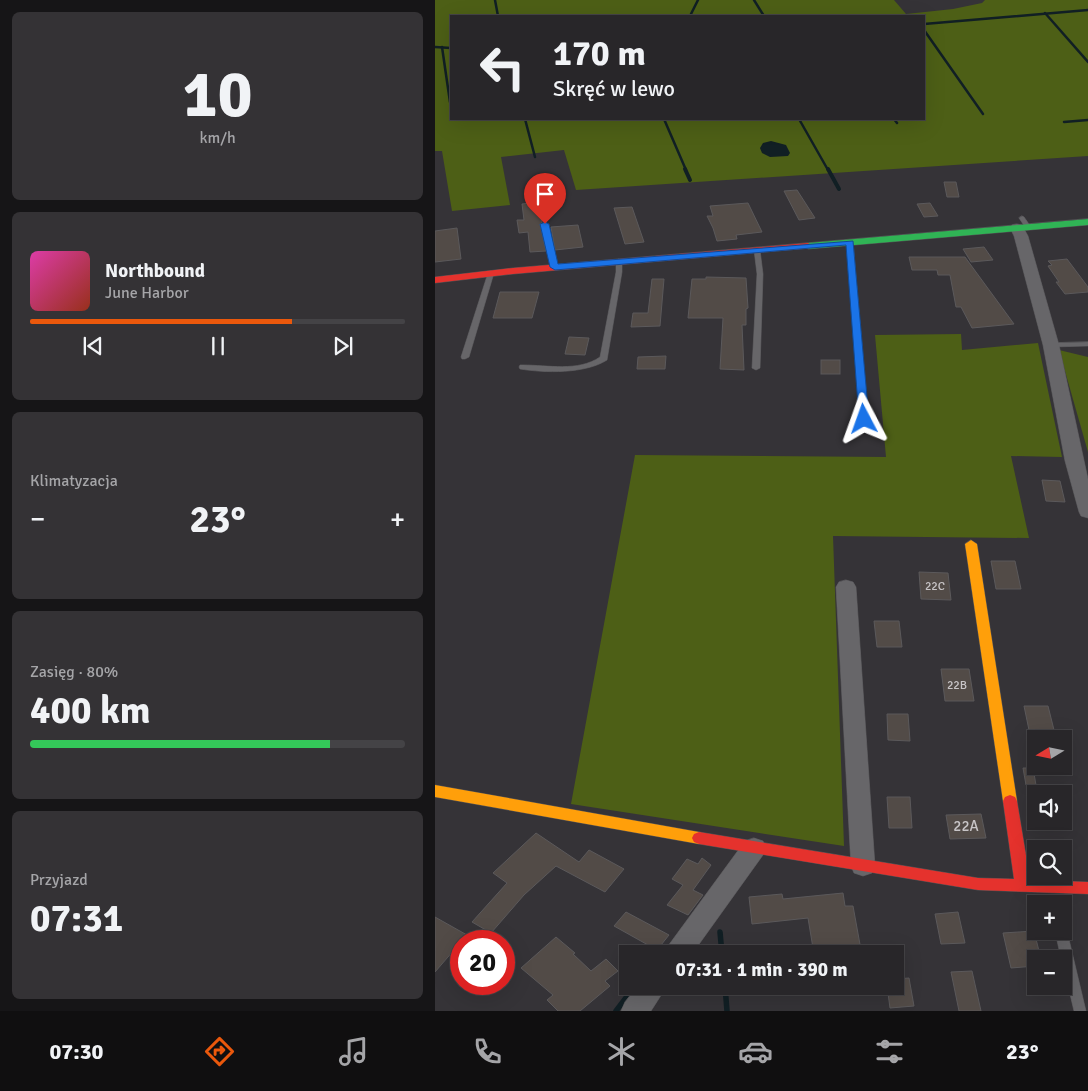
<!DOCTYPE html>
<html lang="pl">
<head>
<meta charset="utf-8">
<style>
  :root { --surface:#282629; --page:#343235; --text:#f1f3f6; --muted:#a5a5a8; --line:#444346; --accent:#ea580c }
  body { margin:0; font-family:Signika,sans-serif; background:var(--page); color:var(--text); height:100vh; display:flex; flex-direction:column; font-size:19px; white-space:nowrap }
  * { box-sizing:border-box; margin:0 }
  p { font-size:16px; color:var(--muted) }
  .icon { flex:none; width:28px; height:28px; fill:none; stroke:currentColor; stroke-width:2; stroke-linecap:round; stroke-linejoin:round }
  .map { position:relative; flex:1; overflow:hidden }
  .panel { display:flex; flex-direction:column; gap:12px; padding:12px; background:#161517; width:435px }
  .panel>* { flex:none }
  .hud { position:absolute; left:15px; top:15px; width:475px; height:105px; border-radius:0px; box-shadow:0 5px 20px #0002,0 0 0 1px var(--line); background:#282629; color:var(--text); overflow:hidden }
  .needle { width:32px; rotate:260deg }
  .buttons { position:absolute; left:592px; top:730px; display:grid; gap:10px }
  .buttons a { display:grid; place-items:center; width:45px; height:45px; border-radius:0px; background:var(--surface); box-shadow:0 5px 20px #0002,0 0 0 1px var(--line); font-size:25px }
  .speed { position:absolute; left:15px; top:930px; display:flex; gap:10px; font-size:25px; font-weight:700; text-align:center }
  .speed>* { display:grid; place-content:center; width:65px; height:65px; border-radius:50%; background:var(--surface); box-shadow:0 5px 20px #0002,0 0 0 1px var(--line); line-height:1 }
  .speed .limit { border:8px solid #d22; background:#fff; color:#111 }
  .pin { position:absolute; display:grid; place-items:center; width:42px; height:42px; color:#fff; margin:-51px -21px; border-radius:50% 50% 50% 0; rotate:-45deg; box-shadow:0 0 5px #0007 }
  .pin .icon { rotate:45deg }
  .me { position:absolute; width:55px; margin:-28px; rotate:356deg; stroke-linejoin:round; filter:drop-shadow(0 0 4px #0008) }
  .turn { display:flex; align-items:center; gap:18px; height:105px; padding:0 20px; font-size:22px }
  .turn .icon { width:65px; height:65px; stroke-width:2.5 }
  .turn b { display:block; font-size:35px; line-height:42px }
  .big { font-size:38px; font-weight:800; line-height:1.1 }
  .panel .tile { flex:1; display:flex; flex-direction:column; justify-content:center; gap:8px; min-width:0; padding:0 18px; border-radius:8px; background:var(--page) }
  .panel .dial { align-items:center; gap:0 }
  .dial b { font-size:65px; line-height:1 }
  .song { display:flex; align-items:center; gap:15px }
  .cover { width:60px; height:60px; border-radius:8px; background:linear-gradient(135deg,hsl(320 70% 55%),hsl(10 70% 35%)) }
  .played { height:5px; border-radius:2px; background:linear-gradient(90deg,var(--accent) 70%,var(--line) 70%) }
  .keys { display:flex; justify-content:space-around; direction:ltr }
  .heat { display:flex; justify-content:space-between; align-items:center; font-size:28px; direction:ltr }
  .charge { height:8px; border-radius:4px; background:linear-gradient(90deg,#34c759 80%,var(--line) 0) }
  .trip { position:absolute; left:184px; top:945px; width:285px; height:50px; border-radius:0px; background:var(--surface); box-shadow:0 5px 20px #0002,0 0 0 1px var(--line); font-weight:800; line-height:50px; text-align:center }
  .dock { display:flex; height:80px; justify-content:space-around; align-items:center; background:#100f10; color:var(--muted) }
  .dock .icon { width:35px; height:35px }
  .dock .selected { color:var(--accent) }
  .dock b { font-size:22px; color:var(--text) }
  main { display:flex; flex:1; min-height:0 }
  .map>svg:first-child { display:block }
  .green { fill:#4d5f16; fill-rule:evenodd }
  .water { fill:#111f24 }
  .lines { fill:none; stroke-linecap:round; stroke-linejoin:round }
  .stream-far2 { stroke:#111f24; stroke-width:2.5 }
  .stream-far1 { stroke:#111f24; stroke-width:4 }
  .stream { stroke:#111f24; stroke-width:5.5 }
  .building { fill:#524b47; stroke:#5b595b }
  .lane-casing { stroke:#535255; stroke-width:1 }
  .street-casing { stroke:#535255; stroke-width:1 }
  .fast-casing { stroke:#535255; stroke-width:1 }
  .slow-casing { stroke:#535255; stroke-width:1 }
  .jam-casing { stroke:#535255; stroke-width:1 }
  .lane { fill:#676669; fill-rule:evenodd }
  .street { fill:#676669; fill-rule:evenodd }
  .fast { fill:#30b455; fill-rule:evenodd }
  .slow { fill:#ff9f0a; fill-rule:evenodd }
  .jam { fill:#e5322d; fill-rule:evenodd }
  .route { fill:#1a73e8; stroke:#114b97 }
  .labels { text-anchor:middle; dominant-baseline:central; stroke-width:5; stroke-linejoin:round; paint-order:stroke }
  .number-label { font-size:12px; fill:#c8c5c7 }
  .near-number-label { font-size:15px; fill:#c8c5c7 }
</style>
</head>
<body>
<main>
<section class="panel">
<div class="tile dial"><b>10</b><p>km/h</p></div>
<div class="tile">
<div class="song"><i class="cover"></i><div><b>Northbound</b><p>June Harbor</p></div></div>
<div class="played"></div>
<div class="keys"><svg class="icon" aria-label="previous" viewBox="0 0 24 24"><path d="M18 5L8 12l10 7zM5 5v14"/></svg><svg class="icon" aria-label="pause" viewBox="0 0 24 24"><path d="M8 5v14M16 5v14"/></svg><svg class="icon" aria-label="next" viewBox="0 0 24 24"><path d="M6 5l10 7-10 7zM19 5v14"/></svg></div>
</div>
<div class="tile"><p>Klimatyzacja</p>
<div class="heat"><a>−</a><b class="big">23°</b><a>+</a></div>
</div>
<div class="tile"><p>Zasięg · 80%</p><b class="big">400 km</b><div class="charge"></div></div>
<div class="tile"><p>Przyjazd</p><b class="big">07:31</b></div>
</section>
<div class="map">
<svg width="653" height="1011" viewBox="0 0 653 1011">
  <rect width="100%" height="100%" fill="#353337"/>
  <g class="green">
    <path d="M0,0H459L471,14L518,9L547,3L550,0H653V156L141,190L129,150L66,157L75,205L17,211L7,151H0ZM16,16H489V119H16Z"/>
    <polygon points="526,334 527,350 603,343 627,457 576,456 594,538 398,536 409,846 136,804 200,455 451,457 440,335"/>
    <polygon points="624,350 653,357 653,452"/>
  </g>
  <polygon class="water" points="336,141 351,145 355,153 353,156 335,157 327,153 325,148 328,143"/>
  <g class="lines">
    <g class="stream-far2">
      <polyline points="60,0 63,16"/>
      <polyline points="319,0 329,16"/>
      <polyline points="610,13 653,62"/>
      <polyline points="255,16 263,0"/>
      <polyline points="489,24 653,10"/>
      <polyline points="489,30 548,114"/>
      <polyline points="0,47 16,48"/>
      <polyline points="7,47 15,102"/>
      <polyline points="90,119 100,157"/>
      <polyline points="229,119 251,170"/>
      <polyline points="364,119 393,170"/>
      <polyline points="459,119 462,123"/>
      <polyline points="629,122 653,120"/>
    </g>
    <g class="stream-far1">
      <polyline points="250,169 255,180"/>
      <polyline points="393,169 404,189"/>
    </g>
    <g class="stream">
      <polyline points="285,932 287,954"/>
      <polyline points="290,986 292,1011"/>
      <polyline points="181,1011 200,986"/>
    </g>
  </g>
  <g class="building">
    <polygon points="509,182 521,182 524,197 512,197"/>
    <polygon points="362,190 380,218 364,220 349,191"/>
    <polygon points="104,202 107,222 105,224 111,251 95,252 93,232 84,233 82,220 89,220 87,204"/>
    <polygon points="313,203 327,232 301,235 302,239 282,241 278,228 272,216 278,216 275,206"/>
    <polygon points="495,203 503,216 489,217 482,204"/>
    <polygon points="197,207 209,242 190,244 179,208"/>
    <polygon points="143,225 148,247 120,250 116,227"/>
    <polygon points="22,228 26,259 0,262 0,231"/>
    <polygon points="549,247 558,260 536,262 528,249"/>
    <polygon points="474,257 530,257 579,324 537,328 526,307 521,307 515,275 503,275 502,270 477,270"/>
    <polygon points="632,259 653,287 653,292 630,294 621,282 624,282 613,266 617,265 613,261"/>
    <polygon points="271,277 311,278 313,308 311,309 311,325 307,325 309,370 285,369 288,318 253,318 257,279 271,279"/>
    <polygon points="217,279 229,279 225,326 196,327 198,313 213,313"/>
    <polygon points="65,292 104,292 97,318 58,318"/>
    <polygon points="134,337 154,338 150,355 130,354"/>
    <polygon points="231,356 230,369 202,369 203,357"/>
    <rect x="386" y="360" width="19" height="14"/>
    <polygon points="607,480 625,481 630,502 611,501"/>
    <polygon points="556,561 580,561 586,589 561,589"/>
    <polygon points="484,572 513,573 516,600 486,599"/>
    <polygon points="439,621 464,621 467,647 442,647"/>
    <polygon points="506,669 534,669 539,701 510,701"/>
    <polygon points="589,706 613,706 619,730 594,730"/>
    <polygon points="452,714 473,714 475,741 453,740"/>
    <polygon points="588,768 598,768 601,785 591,785"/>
    <polygon points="452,797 475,797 477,828 454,828"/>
    <polygon points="546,814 551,838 515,839 511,815"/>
    <polygon points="101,833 144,862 154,850 189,869 170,892 121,866 89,895 56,933 37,922 72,883 58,873"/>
    <polygon points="267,858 276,865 258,890 268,895 253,915 232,905 248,885 237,879 252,859 263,864"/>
    <polygon points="408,893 410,906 418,906 426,950 379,954 373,918 317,924 314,897 347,894 348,899"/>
    <polygon points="191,912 234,935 222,950 179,926"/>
    <polygon points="523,912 530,943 506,944 500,914"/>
    <polygon points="0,917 32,935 0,972"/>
    <polygon points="599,931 606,959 601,959 601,966 576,968 568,933"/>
    <polygon points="121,937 140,953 138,954 156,971 171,959 183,971 170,981 175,986 145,1011 123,1011 112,1000 118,995 86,968"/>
    <polygon points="537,971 546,1011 524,1011 516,972"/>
    <polygon points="474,978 479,1006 455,1008 452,986 460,986 460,979"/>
  </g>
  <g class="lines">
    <defs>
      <g id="lane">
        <polygon points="587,216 589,217 596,227 595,228 591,228 590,227 584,218"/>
        <polygon points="110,222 113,224 122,267 119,269 116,267 107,224"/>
        <polygon points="415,240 418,242 433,419 429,421 425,419 412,242"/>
        <polygon points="322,248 325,250 328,274 325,368 321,370 317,368 322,274 319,250"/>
        <path d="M184,259L187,261V272L172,360C150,374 110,373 85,369L84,367L85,365H88C113,365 143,372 165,357L181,272V261Z"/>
        <polygon points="56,271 59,273 34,357 30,359 27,359 26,357 53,273"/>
        <polygon points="653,342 653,346 616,347 612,345 616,343"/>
        <polygon points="629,927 632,931 651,1011 639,1011 629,969 629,959 626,959 620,931 629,931"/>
      </g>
      <g id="street">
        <polygon points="582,224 587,225 593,236 624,345 653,479 653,518 646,516 644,512 630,461 608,345 579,236 575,228 577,225"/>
        <polygon points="411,580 418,582 421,587 440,866 437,873 428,876 419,873 416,866 401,587 404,582"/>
        <polygon points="319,838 328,841 331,848 328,855 257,954 229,954 233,946 310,841"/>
        <polygon points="203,986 232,986 216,1011 186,1011 190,1002"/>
      </g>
      <polygon id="fast" points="653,219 653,225 373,249 369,246 373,243"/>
      <g id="slow">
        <polygon points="536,540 542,544 582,801 580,805 575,807 570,805 568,801 530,544"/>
        <polygon points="0,785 264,832 269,834 271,838 269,842 264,844 0,797"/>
      </g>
      <g id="jam">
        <polygon points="373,243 377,246 376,248 78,274 0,283 0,277 78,268"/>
        <polygon points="575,795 580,797 582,801 595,880 653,882 653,894 543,890 264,844 259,842 257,838 259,834 264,832 543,878 579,879 568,801 570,797"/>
      </g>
    </defs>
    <use href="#lane" class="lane-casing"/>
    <use href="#street" class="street-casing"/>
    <use href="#fast" class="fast-casing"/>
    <use href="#slow" class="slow-casing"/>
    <use href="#jam" class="jam-casing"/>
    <use href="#lane" class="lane"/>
    <use href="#street" class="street"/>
    <use href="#fast" class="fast"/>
    <use href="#slow" class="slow"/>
    <use href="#jam" class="jam"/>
  </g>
  <polygon class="route" points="110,222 114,224 123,264 418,241 434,419 429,422 424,419 411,245 120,270 115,267 105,224"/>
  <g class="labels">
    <g class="number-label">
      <text x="500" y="586">22C</text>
      <text x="522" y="685">22B</text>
    </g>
    <g class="near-number-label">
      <text x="531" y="826">22A</text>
    </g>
  </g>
</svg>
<div class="buttons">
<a><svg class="needle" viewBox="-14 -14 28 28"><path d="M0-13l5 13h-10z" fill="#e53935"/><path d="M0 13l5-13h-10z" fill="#a5a5a8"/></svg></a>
<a><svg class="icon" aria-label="sound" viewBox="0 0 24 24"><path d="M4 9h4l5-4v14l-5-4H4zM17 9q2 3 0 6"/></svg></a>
<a><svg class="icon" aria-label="search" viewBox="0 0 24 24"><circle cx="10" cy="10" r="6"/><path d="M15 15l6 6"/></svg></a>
<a>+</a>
<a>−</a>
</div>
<div class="speed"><div class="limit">20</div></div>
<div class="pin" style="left:110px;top:224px;background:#d93025"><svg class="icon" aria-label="arrive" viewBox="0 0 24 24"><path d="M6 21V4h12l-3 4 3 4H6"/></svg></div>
<svg class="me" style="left:429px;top:419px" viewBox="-20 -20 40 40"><path d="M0-17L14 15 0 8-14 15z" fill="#1a73e8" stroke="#fff" stroke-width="4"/></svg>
<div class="trip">07:31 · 1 min · 390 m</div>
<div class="hud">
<div class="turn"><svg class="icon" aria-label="left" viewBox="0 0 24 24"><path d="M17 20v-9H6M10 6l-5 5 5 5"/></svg><div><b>170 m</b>Skręć w lewo</div></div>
</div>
</div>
</main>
<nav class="dock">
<b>07:30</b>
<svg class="icon selected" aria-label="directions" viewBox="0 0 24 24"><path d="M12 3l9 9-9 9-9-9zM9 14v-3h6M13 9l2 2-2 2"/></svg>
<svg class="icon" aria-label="music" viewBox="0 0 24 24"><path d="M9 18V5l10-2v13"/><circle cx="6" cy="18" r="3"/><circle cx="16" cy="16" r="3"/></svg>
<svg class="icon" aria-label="phone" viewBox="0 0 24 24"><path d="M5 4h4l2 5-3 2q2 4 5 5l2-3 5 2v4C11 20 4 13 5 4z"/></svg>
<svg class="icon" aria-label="climate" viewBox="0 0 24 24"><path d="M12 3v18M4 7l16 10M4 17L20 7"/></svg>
<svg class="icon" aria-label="car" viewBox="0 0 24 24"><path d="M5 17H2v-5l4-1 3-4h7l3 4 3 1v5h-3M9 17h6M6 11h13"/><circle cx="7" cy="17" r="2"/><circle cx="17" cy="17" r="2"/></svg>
<svg class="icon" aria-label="filters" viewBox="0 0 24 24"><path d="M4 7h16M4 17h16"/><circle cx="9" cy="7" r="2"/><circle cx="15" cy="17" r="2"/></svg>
<b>23°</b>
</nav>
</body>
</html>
